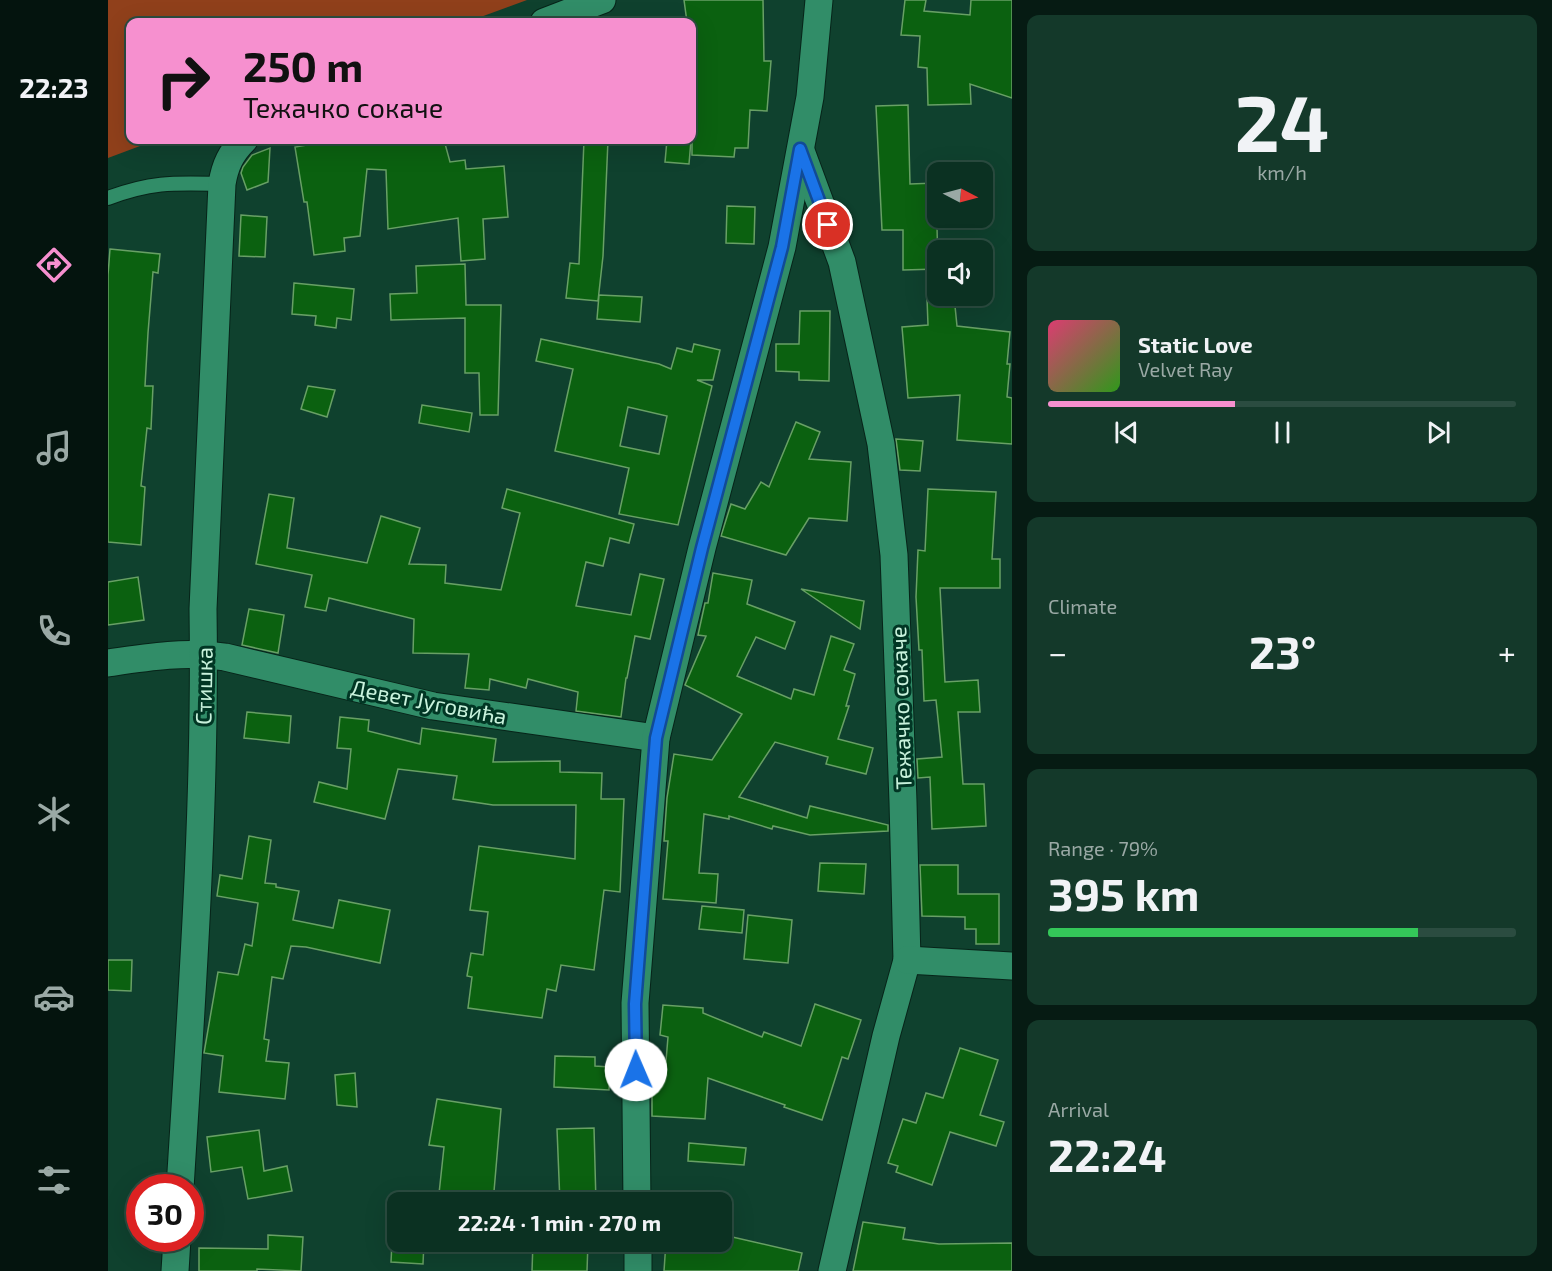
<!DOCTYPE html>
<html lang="en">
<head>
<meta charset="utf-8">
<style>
  :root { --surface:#0b3122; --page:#14392a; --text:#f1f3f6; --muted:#9aa9a5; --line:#2b4c40; --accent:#f690cf }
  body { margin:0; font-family:"Exo 2",sans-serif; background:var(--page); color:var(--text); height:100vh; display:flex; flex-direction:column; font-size:22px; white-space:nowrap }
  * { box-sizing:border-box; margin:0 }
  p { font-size:20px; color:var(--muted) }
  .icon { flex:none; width:33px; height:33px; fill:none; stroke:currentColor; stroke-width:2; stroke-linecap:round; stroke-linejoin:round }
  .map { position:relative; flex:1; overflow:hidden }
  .panel { display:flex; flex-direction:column; gap:15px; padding:15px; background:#061b13; width:540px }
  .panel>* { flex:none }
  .hud { position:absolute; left:18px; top:18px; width:570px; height:126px; border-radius:12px; box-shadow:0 6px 24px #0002,0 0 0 2px var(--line); background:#f690cf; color:#111; overflow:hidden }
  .needle { width:39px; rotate:96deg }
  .controls { position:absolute; left:819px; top:162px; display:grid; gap:12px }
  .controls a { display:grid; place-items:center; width:66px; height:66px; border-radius:12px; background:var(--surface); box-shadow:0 6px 24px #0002,0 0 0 2px var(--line); font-size:30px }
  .speed { position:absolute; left:18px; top:1174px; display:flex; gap:12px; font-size:30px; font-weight:700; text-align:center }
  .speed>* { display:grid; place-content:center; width:78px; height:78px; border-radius:50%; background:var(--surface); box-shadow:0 6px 24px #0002,0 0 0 2px var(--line); line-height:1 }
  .speed .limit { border:9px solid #d22; background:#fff; color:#111 }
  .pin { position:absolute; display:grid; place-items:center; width:51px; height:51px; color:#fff; margin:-26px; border:3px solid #fff; border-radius:50%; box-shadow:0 2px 6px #0007 }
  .me { position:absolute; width:66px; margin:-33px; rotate:359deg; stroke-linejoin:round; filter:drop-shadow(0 0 4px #0008) }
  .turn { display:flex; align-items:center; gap:21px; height:126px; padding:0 18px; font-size:27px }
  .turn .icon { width:78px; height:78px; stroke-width:2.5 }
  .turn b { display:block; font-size:42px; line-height:51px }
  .big { font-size:45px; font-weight:700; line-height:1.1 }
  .panel .tile { flex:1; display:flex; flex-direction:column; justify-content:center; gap:9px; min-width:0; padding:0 21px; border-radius:12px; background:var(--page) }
  .panel .dial { align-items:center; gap:0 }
  .dial b { font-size:78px; line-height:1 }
  .song { display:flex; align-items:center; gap:18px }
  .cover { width:72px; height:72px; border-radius:9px; background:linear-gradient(135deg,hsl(340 70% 55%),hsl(110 70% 35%)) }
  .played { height:6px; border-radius:3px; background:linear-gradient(90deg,var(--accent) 40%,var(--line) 40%) }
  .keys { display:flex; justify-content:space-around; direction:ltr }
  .heat { display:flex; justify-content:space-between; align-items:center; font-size:33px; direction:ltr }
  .charge { height:9px; border-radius:4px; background:linear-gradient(90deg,#34c759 79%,var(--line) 0) }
  .trip { position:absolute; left:279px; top:1192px; width:345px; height:60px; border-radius:12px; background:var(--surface); box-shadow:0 6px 24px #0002,0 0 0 2px var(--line); font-weight:700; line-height:60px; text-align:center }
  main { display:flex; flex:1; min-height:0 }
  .tab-bar { display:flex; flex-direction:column; width:108px; justify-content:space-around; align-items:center; background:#04140e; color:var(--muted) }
  .tab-bar .icon { width:42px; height:42px }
  .tab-bar .active { color:var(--accent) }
  .tab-bar b { font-size:27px; color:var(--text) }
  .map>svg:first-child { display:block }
  .green { fill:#90401b }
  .building { fill:#0b6110; stroke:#68a065; stroke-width:1.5; fill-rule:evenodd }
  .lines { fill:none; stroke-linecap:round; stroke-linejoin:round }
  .service-casing { stroke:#072419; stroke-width:16 }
  .minor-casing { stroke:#072419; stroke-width:29 }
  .service { stroke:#318d68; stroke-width:14 }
  .minor { stroke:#318d68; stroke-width:27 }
  .route-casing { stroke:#114b97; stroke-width:15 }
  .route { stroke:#1a73e8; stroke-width:10 }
  .labels { text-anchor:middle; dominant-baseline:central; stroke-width:6; stroke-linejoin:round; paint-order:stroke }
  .street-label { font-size:22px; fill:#c8f2dc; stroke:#013624 }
</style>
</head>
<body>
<main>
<nav class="tab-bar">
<b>22:23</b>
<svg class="icon active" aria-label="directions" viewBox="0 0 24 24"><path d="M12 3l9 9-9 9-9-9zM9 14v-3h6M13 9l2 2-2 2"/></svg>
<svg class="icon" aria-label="music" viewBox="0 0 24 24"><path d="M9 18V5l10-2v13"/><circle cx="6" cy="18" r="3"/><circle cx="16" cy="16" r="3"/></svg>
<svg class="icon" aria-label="phone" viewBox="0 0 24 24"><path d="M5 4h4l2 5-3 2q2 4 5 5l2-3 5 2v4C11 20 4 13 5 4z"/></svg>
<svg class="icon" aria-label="climate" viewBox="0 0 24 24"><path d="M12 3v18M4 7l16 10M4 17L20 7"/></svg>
<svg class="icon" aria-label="car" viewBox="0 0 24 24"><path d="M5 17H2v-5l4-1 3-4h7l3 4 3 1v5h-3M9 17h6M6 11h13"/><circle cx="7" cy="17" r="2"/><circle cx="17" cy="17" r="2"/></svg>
<svg class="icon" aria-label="filters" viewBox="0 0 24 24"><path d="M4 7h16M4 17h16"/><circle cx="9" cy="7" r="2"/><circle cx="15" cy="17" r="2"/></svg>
</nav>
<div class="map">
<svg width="904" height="1271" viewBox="0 0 904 1271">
  <rect width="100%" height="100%" fill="#0f412e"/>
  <polygon class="green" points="0,0 419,0 359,22 22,22 22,140 48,140 0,158"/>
  <g class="building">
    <polygon points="576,0 655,0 656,61 663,61 659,111 642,110 640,148 627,148 626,157 584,155 584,22 579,22"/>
    <polygon points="797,0 818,0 816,11 862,15 863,0 904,0 904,98 862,84 863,104 820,105 819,68 810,67 812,36 793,35"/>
    <polygon points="800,105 802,184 828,183 830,269 795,270 795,230 774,230 768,106"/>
    <polygon points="229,140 336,140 342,162 357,160 358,169 396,166 400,217 375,219 377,259 353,261 350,218 280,229 278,170 259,169 252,236 236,238 237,251 206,255 199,202 196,202 187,147"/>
    <polygon points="476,140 500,140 495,256 490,301 458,298 462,263 471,264"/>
    <polygon points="559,140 583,140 581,164 557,162"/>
    <polygon points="162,148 160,182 139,190 133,173 135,167 144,155"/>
    <polygon points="619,206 647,207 646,244 618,243"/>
    <polygon points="133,215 159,217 157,257 131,256"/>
    <polygon points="2,249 52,254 50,273 45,272 40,333 37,386 45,386 43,429 39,428 33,486 37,487 33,545 0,542 0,275"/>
    <polygon points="357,264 358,305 393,305 390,415 372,415 371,373 357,373 357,318 283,320 282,294 309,293 308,266"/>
    <polygon points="186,283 246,289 243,320 229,318 228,328 207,325 208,316 184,314"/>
    <polygon points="491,295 534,297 532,322 489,319"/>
    <polygon points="846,296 849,326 902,332 899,364 902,364 899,397 904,398 904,444 849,440 852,395 800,398 794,327 820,325 819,298"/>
    <polygon points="692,311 722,311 721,381 691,380 691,372 668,371 668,344 691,344"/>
    <path d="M433,339L551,364L563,369L569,348L584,352L586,344L612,350L605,380H589L604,386L570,525L511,514L521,468L447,451L465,369L428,361ZM520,407L559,416L551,454L512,446Z"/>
    <polygon points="200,386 227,390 219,417 193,409"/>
    <polygon points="314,405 364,413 361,432 311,423"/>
    <polygon points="688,422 712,432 701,459 743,462 739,521 701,518 678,555 613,536 623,504 637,509 653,482 661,487"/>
    <polygon points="788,439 815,441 812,471 792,470"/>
    <polygon points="399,489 526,524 521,543 502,538 495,566 478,562 468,606 523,615 532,574 556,579 542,639 527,636 519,678 518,678 513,717 468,711 470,692 420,679 418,688 382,679 381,690 357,688 361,654 305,653 306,619 221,598 218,611 197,607 204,575 148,564 161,494 186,498 179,548 259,563 273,516 312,528 301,564 338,565 337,583 393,590 412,513 394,508"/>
    <polygon points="820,489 888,492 884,559 892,559 892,588 832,588 837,682 870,680 872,712 850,712 855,784 876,784 878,826 824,829 822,777 810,778 809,759 834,757 828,700 816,701 814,650 811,650 808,597 810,550 817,551"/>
    <polygon points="605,573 644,580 639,604 687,622 677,649 648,637 629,676 683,699 686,689 706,695 723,636 746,644 736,670 747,674 738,706 741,706 730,739 765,748 758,774 718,764 720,757 667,742 631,797 699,818 702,806 780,825 780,831 702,835 665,826 664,829 621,816 621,819 596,814 591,873 610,874 608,903 555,899 560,841 556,841 559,798 566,754 604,760 634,714 577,685 598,636 590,635 597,603 600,603"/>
    <polygon points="30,577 36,620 0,625 0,582"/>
    <polygon points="693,589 756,601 752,629"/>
    <polygon points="141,609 176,615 170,653 134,645"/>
    <polygon points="139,712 183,716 181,743 136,738"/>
    <polygon points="232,717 261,720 260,731 312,744 314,728 388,739 385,762 452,761 452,772 494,773 493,799 516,799 512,892 496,890 486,970 453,965 448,991 439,989 434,1018 360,1008 364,977 359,976 363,953 375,955 380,912 362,910 371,846 467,859 468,805 385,805 345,799 349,776 290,769 277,819 206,802 211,782 239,789 243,749 229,748"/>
    <polygon points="141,836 163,840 157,883 168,884 168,887 191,891 185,920 225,928 231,900 282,910 272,963 198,947 183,946 175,979 164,977 156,1039 161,1040 158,1061 181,1063 177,1099 111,1092 115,1056 96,1053 110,972 130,975 137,944 144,946 150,903 109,896 112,875 134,879"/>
    <polygon points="712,863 758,864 756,894 710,891"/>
    <polygon points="812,865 850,865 850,894 891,894 891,944 868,944 868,929 857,929 857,917 814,916"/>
    <polygon points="594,906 636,910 634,933 591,929"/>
    <polygon points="640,915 684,920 680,963 636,959"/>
    <polygon points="0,960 24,960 23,991 0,990"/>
    <polygon points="707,1004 753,1020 740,1059 734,1057 714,1120 676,1107 677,1105 600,1078 597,1119 544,1116 544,1078 549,1079 550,1060 558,1061 560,1037 552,1035 555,1005 595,1008 595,1013 654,1037 656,1032 693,1046"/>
    <polygon points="852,1048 890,1060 872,1115 896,1122 888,1146 842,1132 824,1185 788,1172 790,1166 780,1163 795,1119 808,1123 818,1093 835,1098"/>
    <polygon points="447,1056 487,1057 487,1066 502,1067 501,1090 446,1087"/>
    <polygon points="247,1073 249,1107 229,1105 227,1075"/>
    <polygon points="329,1099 393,1109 385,1203 330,1203 336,1147 321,1145"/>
    <polygon points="486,1128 488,1203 452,1203 449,1129"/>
    <polygon points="151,1130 156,1171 179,1166 184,1191 140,1199 134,1167 103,1172 99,1137"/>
    <polygon points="581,1143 638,1148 636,1165 580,1161"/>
    <polygon points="755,1222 797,1228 795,1239 831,1244 904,1243 904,1271 745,1271"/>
    <polygon points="160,1235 195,1237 193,1271 149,1269 149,1271 91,1271 91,1248 160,1249"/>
    <polygon points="620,1236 694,1253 690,1271 556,1271 558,1242 619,1242"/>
    <polygon points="284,1242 316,1242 315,1264 283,1262"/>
    <polygon points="425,1242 480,1242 479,1271 424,1271"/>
  </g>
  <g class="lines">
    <defs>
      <path id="service" d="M0,198C45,181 68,183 114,184"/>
      <g id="minor">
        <polyline points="436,22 494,0"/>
        <polyline points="693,151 734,262 773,444 786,555 795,802 799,960 778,1036 724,1271"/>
        <path d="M0,663C40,657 77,651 117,657L325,706L548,738"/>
        <polyline points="799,960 904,966"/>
        <path d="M72,1188C84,995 98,802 95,609L114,184C117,165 123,153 136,140"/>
        <polyline points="529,1203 527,1003 548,738 594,548 674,247 702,97 711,0"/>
        <polyline points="530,1242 530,1271"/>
        <polyline points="67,1271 69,1239"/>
      </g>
    </defs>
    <use href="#service" class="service-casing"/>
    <use href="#minor" class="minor-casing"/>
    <use href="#service" class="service"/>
    <use href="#minor" class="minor"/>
  </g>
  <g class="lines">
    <defs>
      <polyline id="route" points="528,1070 527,1004 548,738 594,548 674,247 692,149 720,225"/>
    </defs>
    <use href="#route" class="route-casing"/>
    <use href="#route" class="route"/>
  </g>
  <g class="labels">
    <g class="street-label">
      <text transform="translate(95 686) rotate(-89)">Стишка</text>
      <text transform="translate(321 701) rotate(11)">Девет Југовића</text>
      <text transform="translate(792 708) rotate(-92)">Тежачко сокаче</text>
    </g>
  </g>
</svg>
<div class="controls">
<a><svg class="needle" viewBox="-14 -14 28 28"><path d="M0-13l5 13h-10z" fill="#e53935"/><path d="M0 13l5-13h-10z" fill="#9aa9a5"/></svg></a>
<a><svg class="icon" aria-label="sound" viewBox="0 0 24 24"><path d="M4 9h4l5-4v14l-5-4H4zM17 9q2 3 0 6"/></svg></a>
</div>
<div class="speed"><div class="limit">30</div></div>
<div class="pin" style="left:720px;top:225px;background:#d93025"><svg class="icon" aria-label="arrive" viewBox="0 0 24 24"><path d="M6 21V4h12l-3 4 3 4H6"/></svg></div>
<svg class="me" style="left:528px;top:1070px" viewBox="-20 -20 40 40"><circle r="19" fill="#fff"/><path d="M0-13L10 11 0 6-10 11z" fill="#1a73e8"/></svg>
<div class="trip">22:24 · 1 min · 270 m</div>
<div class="hud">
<div class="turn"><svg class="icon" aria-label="right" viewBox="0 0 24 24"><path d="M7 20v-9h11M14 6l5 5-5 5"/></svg><div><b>250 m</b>Тежачко сокаче</div></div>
</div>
</div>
<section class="panel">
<div class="tile dial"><b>24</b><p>km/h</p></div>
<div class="tile">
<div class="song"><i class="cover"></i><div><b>Static Love</b><p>Velvet Ray</p></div></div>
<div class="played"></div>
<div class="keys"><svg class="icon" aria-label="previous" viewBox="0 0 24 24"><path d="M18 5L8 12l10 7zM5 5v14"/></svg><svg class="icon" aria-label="pause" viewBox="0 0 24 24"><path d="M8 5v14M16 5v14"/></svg><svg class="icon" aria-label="next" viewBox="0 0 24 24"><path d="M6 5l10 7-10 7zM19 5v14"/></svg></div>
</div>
<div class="tile"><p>Climate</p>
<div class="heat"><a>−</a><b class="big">23°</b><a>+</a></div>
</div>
<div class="tile"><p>Range · 79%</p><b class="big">395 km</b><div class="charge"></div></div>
<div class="tile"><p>Arrival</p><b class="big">22:24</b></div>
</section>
</main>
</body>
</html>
